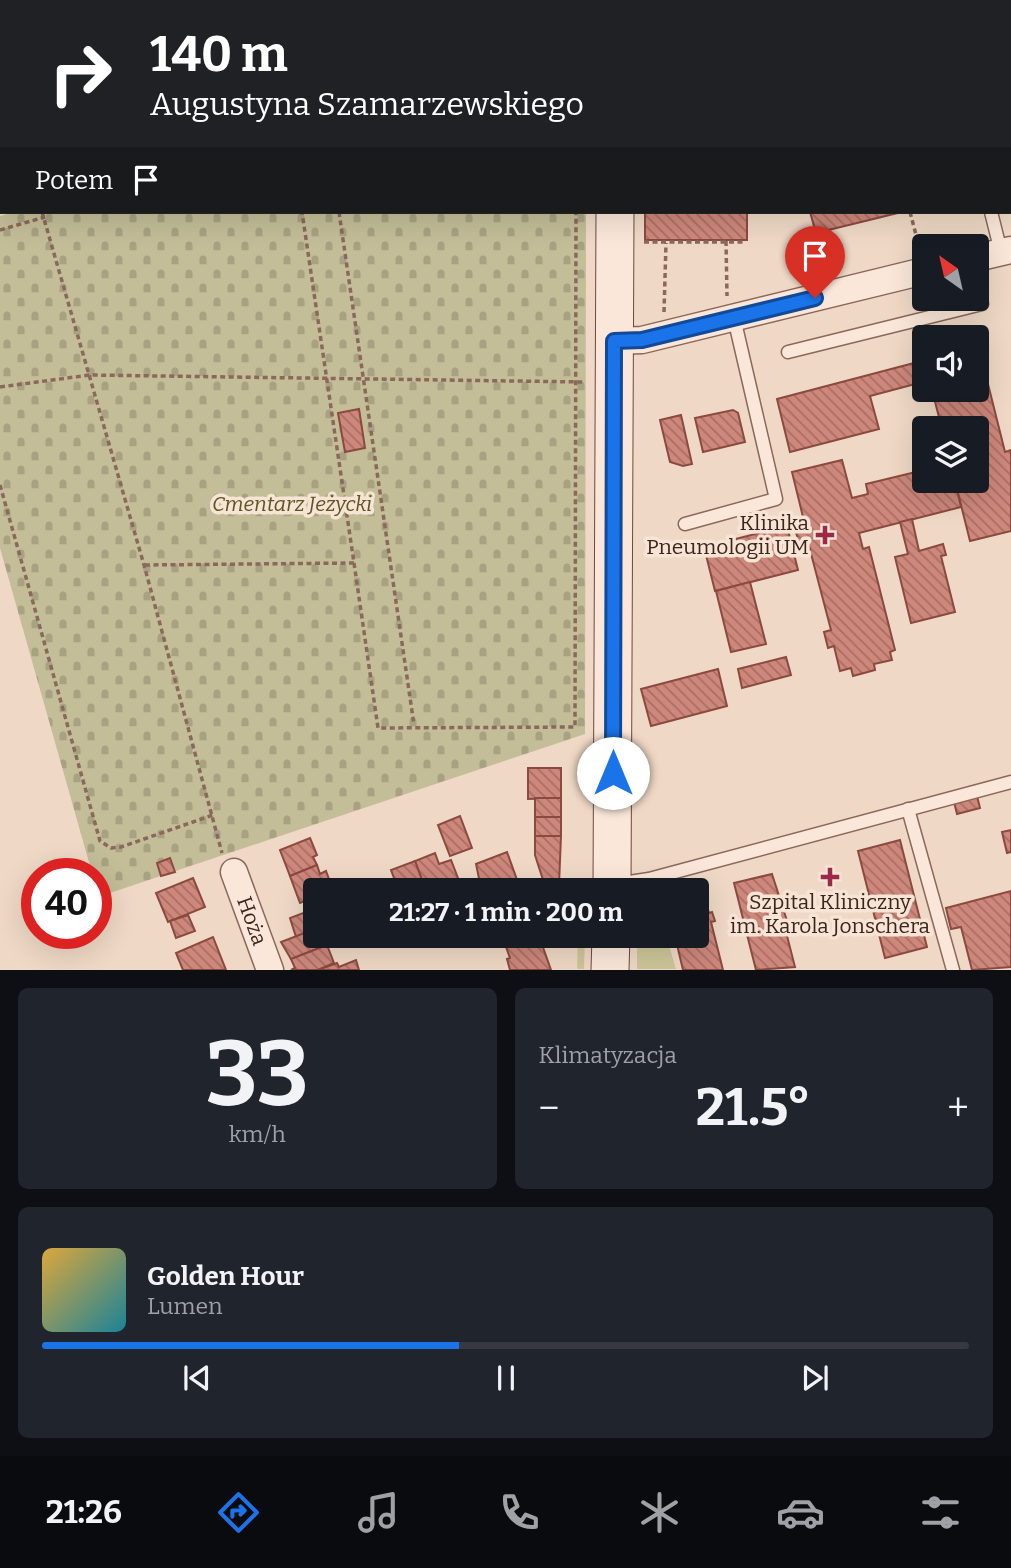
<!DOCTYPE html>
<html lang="pl">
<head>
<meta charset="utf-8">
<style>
  :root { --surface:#171b24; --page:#20242c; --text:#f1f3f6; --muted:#9ea1a6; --line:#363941; --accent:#1a73e8 }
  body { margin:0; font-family:Bitter,serif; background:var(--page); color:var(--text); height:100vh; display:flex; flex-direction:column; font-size:26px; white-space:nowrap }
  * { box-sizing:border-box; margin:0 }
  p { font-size:23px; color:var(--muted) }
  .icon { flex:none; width:38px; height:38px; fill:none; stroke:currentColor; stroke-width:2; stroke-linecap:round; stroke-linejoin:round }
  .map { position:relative; height:970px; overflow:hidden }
  .sheet { display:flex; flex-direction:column; gap:18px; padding:18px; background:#0d0f14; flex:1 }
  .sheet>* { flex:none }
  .hud { position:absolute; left:0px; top:0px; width:1012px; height:214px; box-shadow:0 7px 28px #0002; background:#202124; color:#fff; overflow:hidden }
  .needle { width:46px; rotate:326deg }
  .tools { position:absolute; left:912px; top:234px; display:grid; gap:14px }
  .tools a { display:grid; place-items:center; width:77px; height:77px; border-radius:7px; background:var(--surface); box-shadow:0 7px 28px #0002; font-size:35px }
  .speed { position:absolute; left:21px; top:858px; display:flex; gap:14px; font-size:35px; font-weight:700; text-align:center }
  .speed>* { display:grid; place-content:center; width:91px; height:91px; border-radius:50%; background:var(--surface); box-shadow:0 7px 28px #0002; line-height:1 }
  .speed .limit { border:10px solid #d22; background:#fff; color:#111 }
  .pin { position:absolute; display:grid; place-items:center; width:60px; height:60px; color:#fff; margin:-72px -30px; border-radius:50% 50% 50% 0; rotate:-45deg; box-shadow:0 0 7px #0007 }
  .pin .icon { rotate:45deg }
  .me { position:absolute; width:77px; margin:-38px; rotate:0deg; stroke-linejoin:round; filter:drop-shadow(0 0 5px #0008) }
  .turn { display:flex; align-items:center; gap:24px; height:147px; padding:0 35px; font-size:32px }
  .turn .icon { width:91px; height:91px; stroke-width:2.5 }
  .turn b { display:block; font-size:49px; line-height:60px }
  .then { display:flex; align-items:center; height:66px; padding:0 35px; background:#0003; gap:14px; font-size:26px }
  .big { font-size:52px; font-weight:700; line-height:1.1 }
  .sheet .card { flex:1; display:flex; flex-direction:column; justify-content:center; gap:10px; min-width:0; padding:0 24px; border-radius:10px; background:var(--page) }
  .sheet .dial { align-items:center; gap:0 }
  .dial b { font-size:91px; line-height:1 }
  .song { display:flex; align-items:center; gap:21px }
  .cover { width:84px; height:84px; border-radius:10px; background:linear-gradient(135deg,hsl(40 70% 55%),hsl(190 70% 35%)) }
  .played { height:7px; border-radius:4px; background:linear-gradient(90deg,var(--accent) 45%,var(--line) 45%) }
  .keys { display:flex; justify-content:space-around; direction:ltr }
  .heat { display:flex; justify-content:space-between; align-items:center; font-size:38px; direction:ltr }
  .sheet .tiles { flex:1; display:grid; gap:18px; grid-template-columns:1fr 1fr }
  .card:last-child { grid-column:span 2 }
  .trip { position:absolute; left:303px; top:878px; width:406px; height:70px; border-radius:7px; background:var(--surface); box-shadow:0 7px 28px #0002; font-weight:700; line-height:70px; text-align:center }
  .menu { display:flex; height:112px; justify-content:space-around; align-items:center; background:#090b0e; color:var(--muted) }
  .menu .icon { width:49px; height:49px }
  .menu .on { color:var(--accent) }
  .menu b { font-size:32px; color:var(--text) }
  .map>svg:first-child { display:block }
  .green { fill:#cec699 }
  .cemetery { fill:url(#cemetery-stones) }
  .building { fill:url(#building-back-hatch); stroke:#8b4a40; stroke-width:2 }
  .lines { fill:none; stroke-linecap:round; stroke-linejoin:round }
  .lane-casing { stroke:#8b685b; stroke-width:15 }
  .street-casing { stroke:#8b685b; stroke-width:29 }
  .secondary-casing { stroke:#6d493e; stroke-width:39 }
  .path { stroke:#8b685b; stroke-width:3.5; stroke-dasharray:5 3.5; stroke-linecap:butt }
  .lane { stroke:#fae7d9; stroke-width:12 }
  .street { stroke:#fae7d9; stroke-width:26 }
  .secondary { stroke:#fae7d9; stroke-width:37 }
  .route-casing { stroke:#114b97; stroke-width:18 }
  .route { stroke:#1a73e8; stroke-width:12 }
  .poi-dot { fill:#9c2948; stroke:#f7e4d5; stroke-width:2.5 }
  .labels { text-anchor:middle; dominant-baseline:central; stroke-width:7; stroke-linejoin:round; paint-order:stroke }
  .park-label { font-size:21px; font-style:italic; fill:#585725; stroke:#f7e4d5 }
  .poi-label { font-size:21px; fill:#3b251f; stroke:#f7e4d5; text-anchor:end }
  .street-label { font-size:21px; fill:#3b251f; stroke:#f7e4d5 }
</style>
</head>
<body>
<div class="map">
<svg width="1011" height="970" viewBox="0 0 1011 970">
  <defs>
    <pattern id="cemetery-stones" width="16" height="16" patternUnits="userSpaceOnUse" patternTransform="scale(1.75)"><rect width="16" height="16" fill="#c3bd98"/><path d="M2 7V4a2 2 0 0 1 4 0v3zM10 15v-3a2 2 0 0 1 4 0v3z" fill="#a8a283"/></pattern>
    <pattern id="building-back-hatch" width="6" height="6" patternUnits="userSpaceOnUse" patternTransform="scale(1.75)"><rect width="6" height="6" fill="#ce877b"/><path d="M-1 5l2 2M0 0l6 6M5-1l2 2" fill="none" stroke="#a86e64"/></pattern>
  </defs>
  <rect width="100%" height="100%" fill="#efd8c5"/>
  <g class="green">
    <polygon points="989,0 1011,0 1011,123 1010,2"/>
    <polygon points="578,936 585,936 584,969 577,969"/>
    <polygon points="667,939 676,969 637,969 637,946"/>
  </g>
  <g class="cemetery">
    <rect x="24" y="0" width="562" height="2"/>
    <polygon points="14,212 586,212 585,734 98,897 96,873 92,873 0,548 0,216"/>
  </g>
  <g class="building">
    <polygon points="0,85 2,92 0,144"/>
    <rect x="645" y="212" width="102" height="28"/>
    <polygon points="810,212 902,212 816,233"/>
    <polygon points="976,348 979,348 1005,452 1011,450 1011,531 970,541 955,481 976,481 976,429 942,429 932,390 976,390"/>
    <polygon points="924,361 924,382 919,383 914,363"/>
    <polygon points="914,363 919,383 870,396 879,429 790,452 777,399"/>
    <polygon points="359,409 365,448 345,452 338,413"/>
    <polygon points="733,410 738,413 745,442 703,452 695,418"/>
    <polygon points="681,415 692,464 683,466 670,462 660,420"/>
    <polygon points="842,460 852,498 868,494 866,484 924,470 924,481 955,481 961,507 859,533 863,549 869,547 895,650 890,652 892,660 874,664 875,670 853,676 851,668 840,671 834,646 828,648 824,632 831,630 809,546 800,548 793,520 803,517 792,472"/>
    <polygon points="912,519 919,551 943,544 946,555 941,556 955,612 911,623 895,557 908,554 900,522"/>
    <polygon points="787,526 798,570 715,591 704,547"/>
    <polygon points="750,582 766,644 731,652 716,591"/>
    <polygon points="786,657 791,675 742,688 738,669"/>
    <polygon points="718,669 727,706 651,726 641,689"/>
    <polygon points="528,768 561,768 561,798 528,799"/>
    <polygon points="977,796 980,808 957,814 954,802"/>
    <polygon points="561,798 561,817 535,817 535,798"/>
    <polygon points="460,816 472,848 450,856 438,825"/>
    <rect x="535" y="817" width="26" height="19"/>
    <polygon points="1011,830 1011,852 1007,853 1002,832"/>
    <polygon points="535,836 561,836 559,885 545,886 535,855"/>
    <polygon points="310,838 317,855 313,857 317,865 290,876 280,850"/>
    <polygon points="900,840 927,947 885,958 858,851"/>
    <polygon points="507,852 521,891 481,888 476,864"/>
    <polygon points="435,853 439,864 451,860 463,891 426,891 415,861"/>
    <polygon points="170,858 175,872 161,876 157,863"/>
    <polygon points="415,861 426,891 399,891 391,870"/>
    <polygon points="317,865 320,874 326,871 333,890 315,891 315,897 300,903 290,876"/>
    <polygon points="772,874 789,927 785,928 795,967 756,970 734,883"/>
    <polygon points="193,878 205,907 168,922 156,893"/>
    <polygon points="696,882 699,892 703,891 709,913 712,912 715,921 711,922 723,970 683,970 675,936 696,936 696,891 667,889"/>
    <polygon points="1011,891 1011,967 972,970 961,927 951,929 946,908"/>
    <polygon points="311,910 315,929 296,937 290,918"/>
    <polygon points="188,915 195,931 176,938 170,921"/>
    <polygon points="315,929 315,936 323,936 327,945 291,959 281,942"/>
    <polygon points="502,936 539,936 551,970 510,970 507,959 510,958"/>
    <polygon points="213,937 226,970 183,970 176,953"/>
    <polygon points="327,945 334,963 318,970 291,970 295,968 291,959"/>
    <polygon points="356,960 359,970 318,970 337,963 339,967"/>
  </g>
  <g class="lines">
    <defs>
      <g id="lane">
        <polyline points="717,2 718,0"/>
        <polyline points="991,212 1001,252"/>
        <polyline points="788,352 982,304 976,285"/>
        <polyline points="685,524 776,499 734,318"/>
        <polyline points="908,809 953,970"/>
        <polyline points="616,884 649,879 1011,782"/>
      </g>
      <g id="street">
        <polyline points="972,0 973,2"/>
        <polyline points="1010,169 1011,173"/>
        <polyline points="976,258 1011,250"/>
        <polyline points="614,341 642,340 924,271"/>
        <path id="s1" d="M234,872L270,970"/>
      </g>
      <g id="secondary">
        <polyline points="615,2 615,0"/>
        <polyline points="612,891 615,212"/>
        <polyline points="610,970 611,936"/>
      </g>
    </defs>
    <use href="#lane" class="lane-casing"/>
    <use href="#street" class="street-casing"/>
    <use href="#secondary" class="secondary-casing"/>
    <g class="path">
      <polyline points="271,0 271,2"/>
      <polyline points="310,0 310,2"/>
      <polyline points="576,0 576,2"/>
      <polyline points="696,0 696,2"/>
      <polyline points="770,2 772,0"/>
      <polyline points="0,51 2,58"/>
      <polyline points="1010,51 1011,51"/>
      <polyline points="1010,68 1011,68"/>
      <polyline points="1010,94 1011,94"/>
      <polyline points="1010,115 1011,114"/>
      <polyline points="1010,135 1011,140"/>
      <polyline points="42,212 144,565 222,853"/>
      <polyline points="339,212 414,725"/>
      <polyline points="910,212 920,250"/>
      <polyline points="0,230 45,217"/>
      <polyline points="726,241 727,296"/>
      <polyline points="644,242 743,242"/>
      <polyline points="936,247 958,241"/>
      <polyline points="664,312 666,243"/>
      <polyline points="0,387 90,375 585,382"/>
      <polyline points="0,485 100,841 111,848 121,847 213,815"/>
      <polyline points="354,563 378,728 575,727 576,212"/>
      <polyline points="145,565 354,563 302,212"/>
    </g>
    <use href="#lane" class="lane"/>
    <use href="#street" class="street"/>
    <use href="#secondary" class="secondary"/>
  </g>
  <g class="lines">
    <defs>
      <polyline id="route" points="613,773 614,341 642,340 815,298"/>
    </defs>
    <use href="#route" class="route-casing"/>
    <use href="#route" class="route"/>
  </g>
  <g class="poi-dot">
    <path d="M821.5 524.5h7v7h7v7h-7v7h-7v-7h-7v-7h7z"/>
    <path d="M826.5 866.5h7v7h7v7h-7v7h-7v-7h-7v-7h7z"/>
  </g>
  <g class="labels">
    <g class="park-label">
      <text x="292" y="504">Cmentarz Jeżycki</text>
    </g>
    <g class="poi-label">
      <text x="809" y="523">Klinika<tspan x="809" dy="24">Pneumologii UM</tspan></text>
      <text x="830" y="902" text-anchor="middle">Szpital Kliniczny<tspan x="830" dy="24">im. Karola Jonschera</tspan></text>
    </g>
    <g class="street-label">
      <text stroke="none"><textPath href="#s1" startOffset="52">Hoża</textPath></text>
    </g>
  </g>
</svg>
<div class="tools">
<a><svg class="needle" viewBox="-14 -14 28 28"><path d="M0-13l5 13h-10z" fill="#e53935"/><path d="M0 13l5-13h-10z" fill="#9ea1a6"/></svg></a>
<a><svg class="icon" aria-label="sound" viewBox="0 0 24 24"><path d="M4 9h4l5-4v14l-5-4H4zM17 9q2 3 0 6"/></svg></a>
<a><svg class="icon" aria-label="layers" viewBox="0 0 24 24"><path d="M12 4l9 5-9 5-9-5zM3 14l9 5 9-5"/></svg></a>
</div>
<div class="speed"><div class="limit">40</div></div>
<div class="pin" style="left:815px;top:298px;background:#d93025"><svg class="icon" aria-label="arrive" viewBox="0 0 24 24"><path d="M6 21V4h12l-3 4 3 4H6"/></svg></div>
<svg class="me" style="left:613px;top:773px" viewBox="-20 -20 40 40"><circle r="19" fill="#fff"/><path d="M0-13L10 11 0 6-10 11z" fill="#1a73e8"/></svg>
<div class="trip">21:27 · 1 min · 200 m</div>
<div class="hud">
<div class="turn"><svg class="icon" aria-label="right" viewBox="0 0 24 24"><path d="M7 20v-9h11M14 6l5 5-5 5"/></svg><div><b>140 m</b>Augustyna Szamarzewskiego</div></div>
<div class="then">Potem<svg class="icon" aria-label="arrive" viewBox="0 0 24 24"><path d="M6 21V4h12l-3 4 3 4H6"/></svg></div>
</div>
</div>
<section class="sheet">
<div class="tiles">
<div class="card dial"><b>33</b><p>km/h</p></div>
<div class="card"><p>Klimatyzacja</p>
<div class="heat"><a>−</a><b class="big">21.5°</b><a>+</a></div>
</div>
<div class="card">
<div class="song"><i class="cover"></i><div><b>Golden Hour</b><p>Lumen</p></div></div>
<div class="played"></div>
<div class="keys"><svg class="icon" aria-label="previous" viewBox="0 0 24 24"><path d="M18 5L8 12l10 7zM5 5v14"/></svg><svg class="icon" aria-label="pause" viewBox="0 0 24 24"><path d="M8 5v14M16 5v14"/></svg><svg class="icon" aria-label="next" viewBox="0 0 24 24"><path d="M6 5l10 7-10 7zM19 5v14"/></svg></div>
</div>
</div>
</section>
<nav class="menu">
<b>21:26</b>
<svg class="icon on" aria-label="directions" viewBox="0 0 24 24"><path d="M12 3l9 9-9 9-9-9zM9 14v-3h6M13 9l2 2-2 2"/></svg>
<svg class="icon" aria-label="music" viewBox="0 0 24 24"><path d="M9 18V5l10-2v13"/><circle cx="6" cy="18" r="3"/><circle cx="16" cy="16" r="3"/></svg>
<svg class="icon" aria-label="phone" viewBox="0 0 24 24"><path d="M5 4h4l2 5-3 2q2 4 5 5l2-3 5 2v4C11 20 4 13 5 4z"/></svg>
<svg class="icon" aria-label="climate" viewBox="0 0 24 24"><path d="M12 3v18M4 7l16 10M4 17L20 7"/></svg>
<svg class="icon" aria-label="car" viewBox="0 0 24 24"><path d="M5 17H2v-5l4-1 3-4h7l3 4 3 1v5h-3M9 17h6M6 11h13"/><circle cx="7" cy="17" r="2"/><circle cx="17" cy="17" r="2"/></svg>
<svg class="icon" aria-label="filters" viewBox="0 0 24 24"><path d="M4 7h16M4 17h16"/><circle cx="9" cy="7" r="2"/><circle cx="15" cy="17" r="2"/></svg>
</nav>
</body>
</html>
